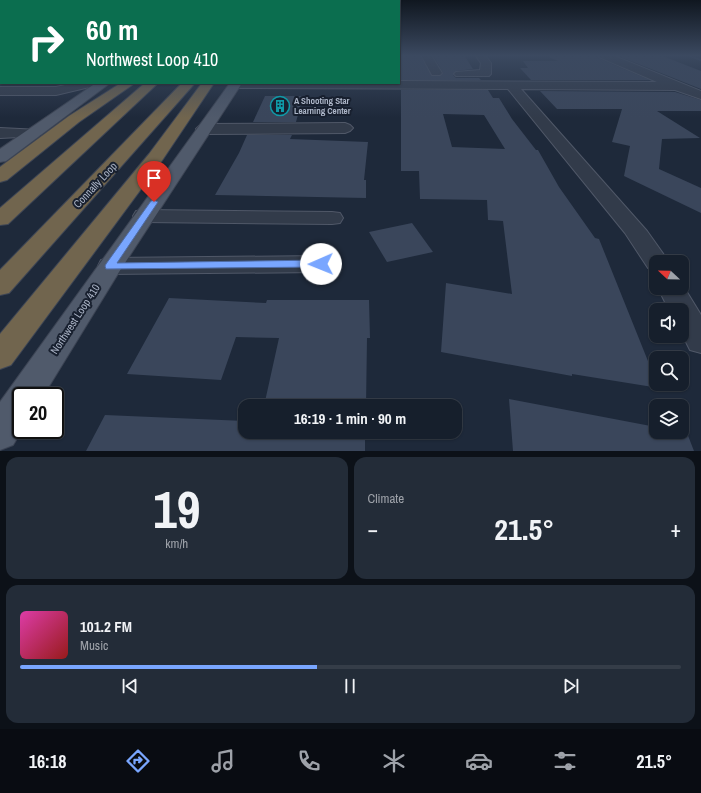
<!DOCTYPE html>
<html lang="en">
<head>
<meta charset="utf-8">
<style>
  :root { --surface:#161f2c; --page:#232c38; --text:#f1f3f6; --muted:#9ea2a9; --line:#353d48; --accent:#79a6ff }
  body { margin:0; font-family:"Archivo Narrow",sans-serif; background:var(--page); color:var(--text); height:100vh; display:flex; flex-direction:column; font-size:15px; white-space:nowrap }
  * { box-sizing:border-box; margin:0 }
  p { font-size:13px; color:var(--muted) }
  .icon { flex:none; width:22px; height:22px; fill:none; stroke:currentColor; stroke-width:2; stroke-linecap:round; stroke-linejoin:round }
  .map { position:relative; height:451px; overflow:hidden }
  .drawer { display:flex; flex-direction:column; gap:6px; padding:6px; background:#0c1118; flex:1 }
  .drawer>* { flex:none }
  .banner { position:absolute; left:0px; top:0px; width:400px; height:84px; box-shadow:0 1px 3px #0004,0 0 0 1px var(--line); background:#0b6e4f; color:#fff; overflow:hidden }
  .needle { width:26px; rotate:292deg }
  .buttons { position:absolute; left:649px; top:255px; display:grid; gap:8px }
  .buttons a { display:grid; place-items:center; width:40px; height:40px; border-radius:8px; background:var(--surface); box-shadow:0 1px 3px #0004,0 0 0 1px var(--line); font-size:20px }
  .speed { position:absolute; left:12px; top:387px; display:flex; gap:8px; font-size:20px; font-weight:700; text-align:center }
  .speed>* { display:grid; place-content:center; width:52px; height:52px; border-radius:50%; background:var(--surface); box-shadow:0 1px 3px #0004,0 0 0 1px var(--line); line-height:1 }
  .speed .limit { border:2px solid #111; border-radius:6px; background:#fff; color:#111 }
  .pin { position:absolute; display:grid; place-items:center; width:34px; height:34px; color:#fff; margin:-41px -17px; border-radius:50% 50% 50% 0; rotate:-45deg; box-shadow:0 0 4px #0007 }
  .pin .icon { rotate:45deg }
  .me { position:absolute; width:44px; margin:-22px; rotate:269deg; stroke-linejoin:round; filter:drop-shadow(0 0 3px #0008) }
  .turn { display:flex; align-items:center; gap:14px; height:84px; padding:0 20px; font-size:18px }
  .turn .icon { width:52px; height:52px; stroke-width:2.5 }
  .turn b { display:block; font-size:28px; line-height:34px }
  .big { font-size:30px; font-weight:700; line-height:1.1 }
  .drawer .widget { flex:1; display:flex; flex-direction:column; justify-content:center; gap:6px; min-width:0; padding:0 14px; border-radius:12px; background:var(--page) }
  .drawer .dial { align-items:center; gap:0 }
  .dial b { font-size:52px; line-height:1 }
  .song { display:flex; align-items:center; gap:12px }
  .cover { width:48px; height:48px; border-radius:6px; background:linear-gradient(135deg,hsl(320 70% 55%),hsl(0 70% 35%)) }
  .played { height:4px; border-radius:2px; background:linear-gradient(90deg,var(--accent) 45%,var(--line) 45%) }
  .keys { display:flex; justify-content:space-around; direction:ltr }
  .heat { display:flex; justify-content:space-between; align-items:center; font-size:22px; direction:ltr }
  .drawer .tiles { flex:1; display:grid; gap:6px; grid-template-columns:1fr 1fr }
  .widget:last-child { grid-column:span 2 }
  .trip { position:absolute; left:238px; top:399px; width:224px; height:40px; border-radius:12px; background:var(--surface); box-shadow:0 1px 3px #0004,0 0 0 1px var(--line); font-weight:700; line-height:40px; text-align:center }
  .tab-bar { display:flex; height:64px; justify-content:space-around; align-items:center; background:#090c12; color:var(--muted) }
  .tab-bar .icon { width:28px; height:28px }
  .tab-bar .on { color:var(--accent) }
  .tab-bar b { font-size:18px; color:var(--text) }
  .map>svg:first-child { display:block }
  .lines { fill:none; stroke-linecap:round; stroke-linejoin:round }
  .stream { fill:#2e4161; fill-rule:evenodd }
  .building { fill:#3a465b; fill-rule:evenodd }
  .minor-casing { stroke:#505868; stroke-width:2 }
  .major-casing { stroke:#3c4454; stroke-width:2 }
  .highway-casing { stroke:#3d4555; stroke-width:2 }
  .minor { fill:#323b4a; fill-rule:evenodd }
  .major { fill:#505a6b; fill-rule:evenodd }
  .highway { fill:#71654e; fill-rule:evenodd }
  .route { fill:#79a6ff; stroke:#4f6ca6 }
  .labels { text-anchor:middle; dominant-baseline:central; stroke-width:4; stroke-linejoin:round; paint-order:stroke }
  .far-poi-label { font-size:9px; font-weight:bold; fill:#acb5c7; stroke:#18202f; text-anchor:start }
  .street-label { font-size:11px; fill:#acb5c7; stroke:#18202f }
</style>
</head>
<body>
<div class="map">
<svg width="701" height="451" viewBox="0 0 701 451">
  <rect width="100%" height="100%" fill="#1e293a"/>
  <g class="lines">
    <polygon class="stream" points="684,55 689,55 701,59 701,61"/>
  </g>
  <g class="building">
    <polygon points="401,55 420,55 432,76 440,76 443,73 433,55 464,55 473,69 456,71 453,75 456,78 479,78 481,80 401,80"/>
    <polygon points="544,55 597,55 598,58 650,80 531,80 520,68 528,68 523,61 558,61"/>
    <polygon points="616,55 660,55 701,71 701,89"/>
    <path d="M401,90H488L493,98H499L512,119L536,150H538L559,187L595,238L599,239L656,381V384L659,388L572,374V376L441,352L446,283L512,294L503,221L488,220L487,200L420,199L419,171H401ZM443,114L484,115L505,149L452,147Z"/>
    <polygon points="540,91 675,92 701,100 701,111 657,111 700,138 662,139 659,169 701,188 701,213 624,176 630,146 612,142 622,109 557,109"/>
    <polygon points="265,96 303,96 296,122 253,122"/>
    <polygon points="247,135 292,135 290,139 368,142 364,180 366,180 366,198 215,195 239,153"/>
    <polygon points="412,223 433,252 387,262 369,232"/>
    <polygon points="169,298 266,303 267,300 369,300 370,338 367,338 366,406 264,406 279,338 236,337 221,380 127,374"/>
    <polygon points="509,399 656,427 656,432 687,433 694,451 513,451"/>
    <polygon points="105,415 245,421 245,432 365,432 365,451 86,451"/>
  </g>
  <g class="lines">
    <defs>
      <g id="minor">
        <polygon points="421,55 431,55 442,73 440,75 432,75"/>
        <polygon points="475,55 485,55 491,63 491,74 489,76 456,76 454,74 456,72 480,70 481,63"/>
        <polygon points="598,55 612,55 701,91 701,99 675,90 521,89 647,231 669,262 656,262 656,270 648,268 625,233 508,89 235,88 231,87 229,84 399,83 399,81 657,82 599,57"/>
        <rect x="0" y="70" width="1" height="8"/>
        <polygon points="74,83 96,83 94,86 56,95 0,95 0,87 56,87"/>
        <polygon points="345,123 350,125 353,128 350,131 345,133 204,134 199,132 196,129 199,126 204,124"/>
        <polygon points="0,128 40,130 42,133 40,136 0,138"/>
        <polygon points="144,210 332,212 340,213 343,218 340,223 332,224 144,222 136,221 133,216 136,211"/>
        <polygon points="321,256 330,258 333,264 330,270 321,272 110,274 101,272 98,266 101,260 110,258"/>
        <polygon points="682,284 701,315 701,353 690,350 682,334 682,310 669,310 658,288 682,288"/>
      </g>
      <g id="major">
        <polygon points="96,83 110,83 6,161 0,162 0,149"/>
        <polygon points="230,83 242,83 119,272 43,396 21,396 22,430 13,445 0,450 0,402"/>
      </g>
      <g id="highway">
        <polygon points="121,83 135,83 79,122 7,180 0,182 0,167 69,116"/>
        <polygon points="145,83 158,83 8,224 0,225 0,208"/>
        <polygon points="182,83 195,83 9,293 0,295 0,270"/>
        <polygon points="202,83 214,83 161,162 11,365 0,369 0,334 149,154"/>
      </g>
    </defs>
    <use href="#minor" class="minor-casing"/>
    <use href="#major" class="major-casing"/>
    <use href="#highway" class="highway-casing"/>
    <use href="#minor" class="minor"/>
    <use href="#major" class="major"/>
    <use href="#highway" class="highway"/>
  </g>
  <linearGradient id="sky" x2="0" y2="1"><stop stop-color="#101720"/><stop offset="0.47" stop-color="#3b4960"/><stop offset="1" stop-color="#3b4960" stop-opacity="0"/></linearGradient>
  <rect width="701" height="118" fill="url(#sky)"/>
  <polygon class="route" points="154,200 158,202 117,263 321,260 326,264 321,267 106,269 105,266 106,264 151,201"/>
  <defs>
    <symbol id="building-ring" viewBox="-11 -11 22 22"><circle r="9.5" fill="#18202f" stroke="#0f9aa8" stroke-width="1.5"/><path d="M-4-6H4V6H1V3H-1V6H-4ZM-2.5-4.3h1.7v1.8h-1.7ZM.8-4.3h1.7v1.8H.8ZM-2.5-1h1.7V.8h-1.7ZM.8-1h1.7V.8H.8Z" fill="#0f9aa8"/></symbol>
  </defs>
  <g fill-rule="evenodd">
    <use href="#building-ring" x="269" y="95" width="22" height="22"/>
  </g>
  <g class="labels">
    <g class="far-poi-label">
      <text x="294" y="101">A Shooting Star<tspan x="294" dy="10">Learning Center</tspan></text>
    </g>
    <g class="street-label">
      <text transform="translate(95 185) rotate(-47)">Connally Loop</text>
      <text transform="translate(75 319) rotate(-57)">Northwest Loop 410</text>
    </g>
  </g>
</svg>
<div class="buttons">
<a><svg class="needle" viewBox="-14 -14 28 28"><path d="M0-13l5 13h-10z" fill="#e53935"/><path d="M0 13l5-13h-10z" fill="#9ea2a9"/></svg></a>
<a><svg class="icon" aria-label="sound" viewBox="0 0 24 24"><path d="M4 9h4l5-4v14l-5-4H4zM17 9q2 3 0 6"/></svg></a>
<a><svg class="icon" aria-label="search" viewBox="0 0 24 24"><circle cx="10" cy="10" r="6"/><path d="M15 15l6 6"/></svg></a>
<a><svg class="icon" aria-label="layers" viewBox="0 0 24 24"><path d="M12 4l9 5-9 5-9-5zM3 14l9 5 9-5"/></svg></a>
</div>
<div class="speed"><div class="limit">20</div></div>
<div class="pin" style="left:154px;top:202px;background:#d93025"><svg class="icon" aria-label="arrive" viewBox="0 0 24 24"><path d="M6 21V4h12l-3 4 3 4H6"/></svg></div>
<svg class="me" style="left:321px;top:264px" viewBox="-20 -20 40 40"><circle r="19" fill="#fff"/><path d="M0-13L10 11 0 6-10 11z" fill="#79a6ff"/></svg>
<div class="trip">16:19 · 1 min · 90 m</div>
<div class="banner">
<div class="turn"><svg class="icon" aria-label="right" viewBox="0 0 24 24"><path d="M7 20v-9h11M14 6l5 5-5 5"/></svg><div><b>60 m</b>Northwest Loop 410</div></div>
</div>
</div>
<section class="drawer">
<div class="tiles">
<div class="widget dial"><b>19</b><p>km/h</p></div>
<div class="widget"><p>Climate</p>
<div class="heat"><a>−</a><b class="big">21.5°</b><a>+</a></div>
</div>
<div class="widget">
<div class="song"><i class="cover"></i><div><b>101.2 FM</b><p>Music</p></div></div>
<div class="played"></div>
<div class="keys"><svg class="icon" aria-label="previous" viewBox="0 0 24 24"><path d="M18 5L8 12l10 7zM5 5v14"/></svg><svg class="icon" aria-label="pause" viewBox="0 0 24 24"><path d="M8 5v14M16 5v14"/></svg><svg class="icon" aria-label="next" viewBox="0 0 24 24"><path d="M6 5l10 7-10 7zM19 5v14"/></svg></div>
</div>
</div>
</section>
<nav class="tab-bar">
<b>16:18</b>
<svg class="icon on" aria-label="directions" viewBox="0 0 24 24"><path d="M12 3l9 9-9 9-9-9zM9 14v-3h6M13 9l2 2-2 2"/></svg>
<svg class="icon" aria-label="music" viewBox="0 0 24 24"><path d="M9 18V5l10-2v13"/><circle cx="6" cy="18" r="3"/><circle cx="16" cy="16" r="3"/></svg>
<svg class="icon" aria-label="phone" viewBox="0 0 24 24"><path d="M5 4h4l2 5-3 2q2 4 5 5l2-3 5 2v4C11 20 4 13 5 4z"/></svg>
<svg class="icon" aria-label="climate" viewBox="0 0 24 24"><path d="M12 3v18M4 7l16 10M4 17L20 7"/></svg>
<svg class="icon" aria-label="car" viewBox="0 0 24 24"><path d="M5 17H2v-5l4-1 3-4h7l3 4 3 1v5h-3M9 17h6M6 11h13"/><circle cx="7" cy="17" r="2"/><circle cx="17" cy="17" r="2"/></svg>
<svg class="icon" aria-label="filters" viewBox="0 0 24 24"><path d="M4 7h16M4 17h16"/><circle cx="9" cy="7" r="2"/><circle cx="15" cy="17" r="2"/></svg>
<b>21.5°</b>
</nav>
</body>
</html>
